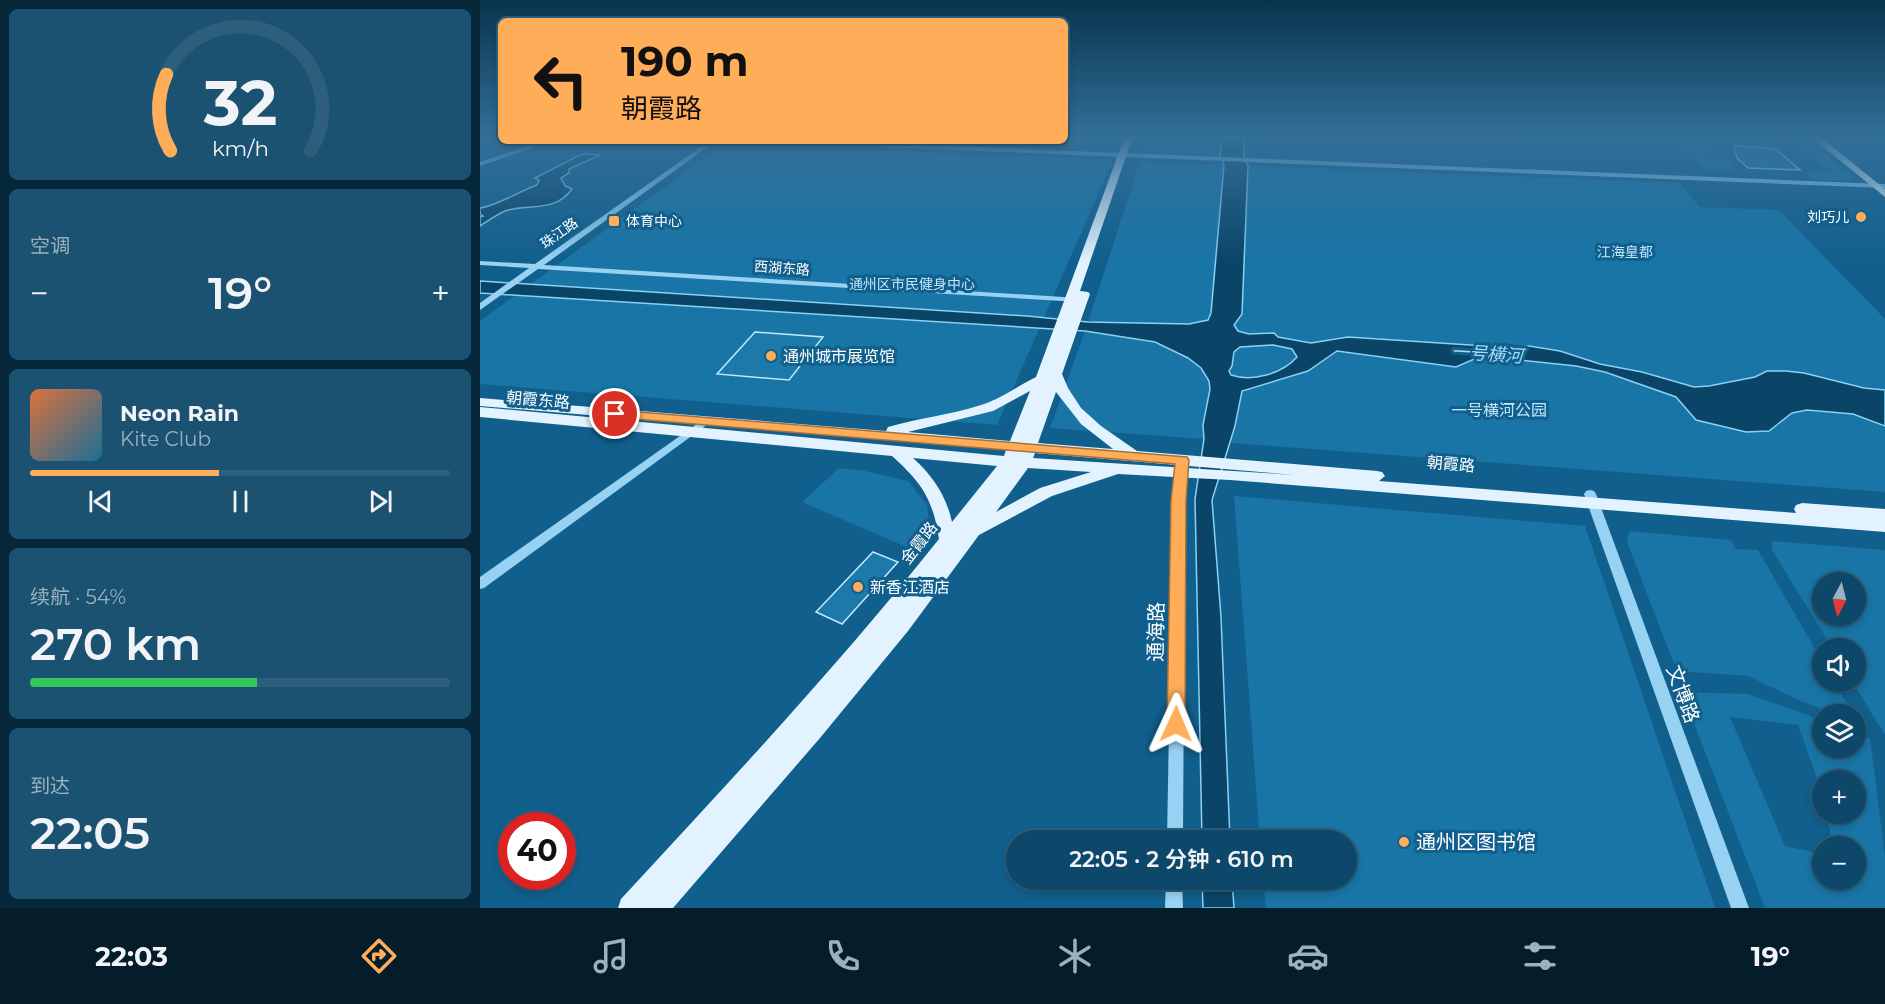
<!DOCTYPE html>
<html lang="zh">
<head>
<meta charset="utf-8">
<style>
  :root { --surface:#0d4769; --page:#1b5171; --text:#f1f3f6; --muted:#9ab2c0; --line:#2d5f7d; --accent:#ffad58 }
  body { margin:0; font-family:Montserrat,"Noto Sans SC",sans-serif; background:var(--page); color:var(--text); height:100vh; display:flex; flex-direction:column; font-size:22px; white-space:nowrap }
  * { box-sizing:border-box; margin:0 }
  p { font-size:20px; color:var(--muted) }
  .icon { flex:none; width:33px; height:33px; fill:none; stroke:currentColor; stroke-width:2; stroke-linecap:round; stroke-linejoin:round }
  .map { position:relative; flex:1; overflow:hidden }
  .side { display:flex; flex-direction:column; gap:9px; padding:9px; background:#07273a; width:480px }
  .side>* { flex:none }
  .banner { position:absolute; left:18px; top:18px; width:570px; height:126px; border-radius:9px; box-shadow:0 3px 9px #0003,0 0 0 2px var(--line); background:#ffad58; color:#111; overflow:hidden }
  .needle { width:39px; rotate:187deg }
  .buttons { position:absolute; left:1332px; top:572px; display:grid; gap:12px }
  .buttons a { display:grid; place-items:center; width:54px; height:54px; border-radius:50%; background:var(--surface); box-shadow:0 3px 9px #0003,0 0 0 2px var(--line); font-size:30px }
  .speed { position:absolute; left:18px; top:812px; display:flex; gap:12px; font-size:30px; font-weight:700; text-align:center }
  .speed>* { display:grid; place-content:center; width:78px; height:78px; border-radius:50%; background:var(--surface); box-shadow:0 3px 9px #0003,0 0 0 2px var(--line); line-height:1 }
  .speed .limit { border:9px solid #d22; background:#fff; color:#111 }
  .pin { position:absolute; display:grid; place-items:center; width:51px; height:51px; color:#fff; margin:-26px; border:3px solid #fff; border-radius:50%; box-shadow:0 2px 6px #0007 }
  .me { position:absolute; width:66px; margin:-33px; rotate:1deg; stroke-linejoin:round; filter:drop-shadow(0 0 4px #0008) }
  .turn { display:flex; align-items:center; gap:21px; height:126px; padding:0 24px; font-size:27px }
  .turn .icon { width:78px; height:78px; stroke-width:2.5 }
  .turn b { display:block; font-size:42px; line-height:51px }
  .big { font-size:45px; font-weight:600; line-height:1.1 }
  .side .tile { flex:1; display:flex; flex-direction:column; justify-content:center; gap:9px; min-width:0; padding:0 21px; border-radius:9px; background:var(--page) }
  .side .dial { align-items:center; gap:0 }
  .dial svg { height:156px; overflow:visible; fill:none; stroke:var(--line); stroke-width:7; stroke-linecap:round; text-anchor:middle }
  .dial text { fill:var(--text); stroke:none }
  .song { display:flex; align-items:center; gap:18px }
  .cover { width:72px; height:72px; border-radius:9px; background:linear-gradient(135deg,hsl(20 70% 55%),hsl(200 70% 35%)) }
  .played { height:6px; border-radius:3px; background:linear-gradient(90deg,var(--accent) 45%,var(--line) 45%) }
  .keys { display:flex; justify-content:space-around; direction:ltr }
  .heat { display:flex; justify-content:space-between; align-items:center; font-size:33px; direction:ltr }
  .charge { height:9px; border-radius:4px; background:linear-gradient(90deg,#34c759 54%,var(--line) 0) }
  .trip { position:absolute; left:526px; top:830px; width:351px; height:60px; border-radius:30px; background:var(--surface); box-shadow:0 3px 9px #0003,0 0 0 2px var(--line); font-weight:600; line-height:60px; text-align:center }
  .tabs { display:flex; height:96px; justify-content:space-around; align-items:center; background:#051c2a; color:var(--muted) }
  .tabs .icon { width:42px; height:42px }
  .tabs .on { color:var(--accent) }
  .tabs b { font-size:27px; color:var(--text) }
  main { display:flex; flex:1; min-height:0 }
  .map>svg:first-child { display:block }
  .green { fill:#1875a6; fill-rule:evenodd }
  .water { fill:#0a4567; stroke:#89d1f5; stroke-width:1.5; fill-rule:evenodd }
  .building { fill:#1e79ab; stroke:#bee7fd; stroke-width:1.5 }
  .lines { fill:none; stroke-linecap:round; stroke-linejoin:round }
  .minor { fill:#97d2f2; fill-rule:evenodd }
  .major { fill:#e2f3ff; fill-rule:evenodd }
  .route { fill:#ffad58; stroke:#a67039; stroke-width:1.5 }
  .poi-dot { fill:#ffad58; stroke:#115f8c; stroke-width:2 }
  .labels { text-anchor:middle; dominant-baseline:central; stroke-width:6; stroke-linejoin:round; paint-order:stroke }
  .far-poi-label { font-size:14px; fill:#fff; stroke:#115f8c; text-anchor:end }
  .far-street-label { font-size:14px; fill:#fff; stroke:#115f8c }
  .far-park-label { font-size:14px; fill:#bee7fd; stroke:#115f8c }
  .poi-label { font-size:16px; fill:#fff; stroke:#115f8c; text-anchor:start }
  .street-label { font-size:16px; fill:#fff; stroke:#115f8c }
  .park-label { font-size:16px; fill:#bee7fd; stroke:#115f8c }
  .water-label { font-size:18px; font-style:italic; fill:#a3dcf9; stroke:#115f8c }
  .near-street-label { font-size:20px; fill:#fff; stroke:#115f8c }
  .near-poi-label { font-size:20px; fill:#fff; stroke:#115f8c; text-anchor:start }
</style>
</head>
<body>
<main>
<section class="side">
<div class="tile dial"><svg viewBox="0 0 100 80">
<path d="M14 69A42 42 0 1 1 86 69"/>
<path d="M14 69A42 42 0 0 1 12 30" stroke="#ffad58"/>
<text x="50" y="56" font-size="32" font-weight="700">32</text>
<text x="50" y="72" font-size="11">km/h</text>
</svg></div>
<div class="tile"><p>空调</p>
<div class="heat"><a>−</a><b class="big">19°</b><a>+</a></div>
</div>
<div class="tile">
<div class="song"><i class="cover"></i><div><b>Neon Rain</b><p>Kite Club</p></div></div>
<div class="played"></div>
<div class="keys"><svg class="icon" aria-label="previous" viewBox="0 0 24 24"><path d="M18 5L8 12l10 7zM5 5v14"/></svg><svg class="icon" aria-label="pause" viewBox="0 0 24 24"><path d="M8 5v14M16 5v14"/></svg><svg class="icon" aria-label="next" viewBox="0 0 24 24"><path d="M6 5l10 7-10 7zM19 5v14"/></svg></div>
</div>
<div class="tile"><p>续航 · 54%</p><b class="big">270 km</b><div class="charge"></div></div>
<div class="tile"><p>到达</p><b class="big">22:05</b></div>
</section>
<div class="map">
<svg width="1405" height="908" viewBox="0 0 1405 908">
  <rect width="100%" height="100%" fill="#115f8c"/>
  <g class="green">
    <polygon points="669,136 742,136 740,155 670,152 665,149"/>
    <polygon points="1273,136 1323,136 1374,177 1372,181 1333,180 1328,175 1331,174 1328,171 1350,171 1314,141 1278,140"/>
    <polygon points="1196,139 1225,142 1234,151 1225,151 1230,156 1213,156"/>
    <polygon points="245,143 633,160 517,425 0,384 0,321"/>
    <polygon points="1214,157 1250,159 1252,160 1246,161 1253,168 1262,170 1225,169"/>
    <polygon points="660,162 744,165 731,313 728,320 709,324 608,322"/>
    <path d="M768,166L1200,183L1220,207L1299,210L1405,319V390L1384,388L1324,373L1287,371L1275,377L1229,387H1214L1162,372L1120,364L1080,351L1049,346L1036,348L868,337L831,343L798,337L794,333C781,332 762,338 754,325L762,314Z"/>
    <path d="M605,331C639,335 719,343 730,383C733,397 723,422 724,439L570,428Z"/>
    <path d="M793,345L812,349L817,357C802,374 773,382 751,376L749,371L752,365L754,352L760,347Z"/>
    <path d="M857,351L976,367L1001,356L1096,366L1125,372L1196,397L1216,420L1298,426C1302,422 1307,416 1312,413C1337,400 1381,416 1405,426V492L751,443L749,441L755,426L761,391L828,371Z"/>
    <polygon points="359,468 385,471 428,481 447,505 450,527 438,552 322,502"/>
    <polygon points="754,496 1105,526 1235,908 786,908 783,879 867,879 867,840 780,840"/>
    <polygon points="1149,531 1251,540 1256,549 1278,550 1342,661 1342,681 1354,681 1366,702 1347,711 1318,700 1268,676 1210,672 1194,664 1147,542"/>
    <path d="M1292,541L1405,550V735L1372,681H1376V648H1352L1292,550ZM1342,582H1376V615H1342Z"/>
    <path d="M1202,692L1268,694L1342,720V747H1376V732L1390,738L1405,856V908H1285ZM1250,717L1318,725L1342,793V780H1376V813H1346L1353,846H1376V879H1342V854L1305,846Z"/>
  </g>
  <g class="water">
    <path d="M742,136H764V156L768,166L762,314L754,325L758,331L769,334L794,333L798,337L831,343L868,337L1036,348L1049,346L1080,351L1120,364L1162,372L1214,387L1229,386L1275,377L1287,371H1306L1324,373L1384,388L1405,390V426L1373,414L1327,410L1312,413L1289,431L1266,432L1216,420L1196,397L1125,372L1096,366L1001,356L976,367L857,351L828,371L762,391L755,426L732,500L741,617L750,840H722L715,499L724,439L723,425L730,389L729,381L721,368L708,358L675,342L605,331L0,293V281L547,316L608,322L709,324L728,320L731,313L744,165L740,155ZM793,345L812,349L817,357C802,374 772,382 751,375L749,371L752,366L754,352L760,347Z"/>
    <path d="M102,154L120,155L89,169V173L81,178L85,186L92,189C74,214 47,203 25,211C16,215 8,221 0,226V217L3,216L0,214V208C16,206 40,191 57,185L59,180L55,178Z"/>
    <polygon points="722,879 752,879 754,908 723,908"/>
  </g>
  <g class="building">
    <polygon points="1254,146 1288,148 1297,150 1320,170 1268,168 1257,158"/>
    <polygon points="275,332 343,337 309,380 237,374"/>
    <polygon points="393,552 418,562 362,624 336,612"/>
  </g>
  <g class="lines">
    <g class="minor">
      <polygon points="63,141 72,141 0,166 0,162"/>
      <polygon points="229,141 236,141 64,265 599,298 603,300 599,302 58,269 0,310 0,303 49,268 0,265 0,261 55,264"/>
      <polygon points="300,141 347,141 1405,184 1405,188 303,143"/>
      <polygon points="224,419 228,420 229,422 228,424 4,588 0,589 0,577"/>
      <polygon points="702,461 707,465 705,500 703,840 687,840 693,500 697,465"/>
      <polygon points="1110,490 1114,491 1116,494 1269,908 1251,908 1104,494 1106,491"/>
      <polygon points="686,879 702,879 703,908 685,908"/>
    </g>
    <g class="major">
      <path d="M645,136H653L600,291L608,292L610,294L582,374L588,388L601,408L621,426L657,451L897,471L902,472L905,476L899,481L1316,513L1314,509L1316,505L1322,503L1405,509V532L750,480L638,474L572,496L499,535L428,631L340,738L193,908H138L141,899C250,781 359,665 459,539C453,499 442,483 412,456L0,417V407L524,456L526,450L0,406V398L406,431L408,427C438,418 470,415 501,405C520,399 538,386 556,377ZM550,391L530,441L428,432L513,411ZM576,392L601,424L633,449L558,443ZM555,453L815,475L553,458ZM433,458L517,466L472,522C466,495 453,476 433,458ZM548,468L611,472L560,488L516,512Z"/>
      <polygon points="1330,136 1339,136 1405,189 1405,197"/>
    </g>
  </g>
  <linearGradient id="sky" x2="0" y2="1"><stop stop-color="#09344d"/><stop offset="0.52" stop-color="#326f99"/><stop offset="1" stop-color="#326f99" stop-opacity="0"/></linearGradient>
  <rect width="1405" height="263" fill="url(#sky)"/>
  <polygon class="route" points="135,410 707,457 709,460 706,500 705,724 703,731 696,733 689,731 687,724 691,500 695,464 130,417 128,414 130,411"/>
  <g class="poi-dot">
    <circle cx="1381" cy="217" r="6"/>
    <rect x="128" y="215" width="12" height="12" rx="3"/>
    <circle cx="291" cy="356" r="6"/>
    <circle cx="378" cy="587" r="6"/>
    <circle cx="924" cy="842" r="6"/>
  </g>
  <g class="labels">
    <g class="far-poi-label">
      <text x="1369" y="217">刘巧儿</text>
      <text x="146" y="221" text-anchor="start">体育中心</text>
    </g>
    <g class="far-street-label">
      <text transform="translate(79 233) rotate(-35)">珠江路</text>
      <text transform="translate(302 268) rotate(4)">西湖东路</text>
    </g>
    <g class="far-park-label">
      <text x="1145" y="252">江海皇都</text>
      <text x="432" y="284">通州区市民健身中心</text>
    </g>
    <g class="poi-label">
      <text x="303" y="356">通州城市展览馆</text>
      <text x="390" y="587">新香江酒店</text>
    </g>
    <g class="street-label">
      <text transform="translate(58 400) rotate(5)">朝霞东路</text>
      <text transform="translate(971 464) rotate(5)">朝霞路</text>
      <text transform="translate(439 543) rotate(-52)">金霞路</text>
    </g>
    <g class="park-label">
      <text x="1019" y="410">一号横河公园</text>
    </g>
    <g class="water-label">
      <text transform="translate(1007 354) rotate(4)">一号横河</text>
    </g>
    <g class="near-street-label">
      <text transform="translate(676 632) rotate(-89)">通海路</text>
      <text transform="translate(1203 694) rotate(70)">文博路</text>
    </g>
    <g class="near-poi-label">
      <text x="936" y="842">通州区图书馆</text>
    </g>
  </g>
</svg>
<div class="buttons">
<a><svg class="needle" viewBox="-14 -14 28 28"><path d="M0-13l5 13h-10z" fill="#e53935"/><path d="M0 13l5-13h-10z" fill="#9ab2c0"/></svg></a>
<a><svg class="icon" aria-label="sound" viewBox="0 0 24 24"><path d="M4 9h4l5-4v14l-5-4H4zM17 9q2 3 0 6"/></svg></a>
<a><svg class="icon" aria-label="layers" viewBox="0 0 24 24"><path d="M12 4l9 5-9 5-9-5zM3 14l9 5 9-5"/></svg></a>
<a>+</a>
<a>−</a>
</div>
<div class="speed"><div class="limit">40</div></div>
<div class="pin" style="left:135px;top:414px;background:#d93025"><svg class="icon" aria-label="arrive" viewBox="0 0 24 24"><path d="M6 21V4h12l-3 4 3 4H6"/></svg></div>
<svg class="me" style="left:696px;top:724px" viewBox="-20 -20 40 40"><path d="M0-17L14 15 0 8-14 15z" fill="#ffad58" stroke="#fff" stroke-width="4"/></svg>
<div class="trip">22:05 · 2 分钟 · 610 m</div>
<div class="banner">
<div class="turn"><svg class="icon" aria-label="left" viewBox="0 0 24 24"><path d="M17 20v-9H6M10 6l-5 5 5 5"/></svg><div><b>190 m</b>朝霞路</div></div>
</div>
</div>
</main>
<nav class="tabs">
<b>22:03</b>
<svg class="icon on" aria-label="directions" viewBox="0 0 24 24"><path d="M12 3l9 9-9 9-9-9zM9 14v-3h6M13 9l2 2-2 2"/></svg>
<svg class="icon" aria-label="music" viewBox="0 0 24 24"><path d="M9 18V5l10-2v13"/><circle cx="6" cy="18" r="3"/><circle cx="16" cy="16" r="3"/></svg>
<svg class="icon" aria-label="phone" viewBox="0 0 24 24"><path d="M5 4h4l2 5-3 2q2 4 5 5l2-3 5 2v4C11 20 4 13 5 4z"/></svg>
<svg class="icon" aria-label="climate" viewBox="0 0 24 24"><path d="M12 3v18M4 7l16 10M4 17L20 7"/></svg>
<svg class="icon" aria-label="car" viewBox="0 0 24 24"><path d="M5 17H2v-5l4-1 3-4h7l3 4 3 1v5h-3M9 17h6M6 11h13"/><circle cx="7" cy="17" r="2"/><circle cx="17" cy="17" r="2"/></svg>
<svg class="icon" aria-label="filters" viewBox="0 0 24 24"><path d="M4 7h16M4 17h16"/><circle cx="9" cy="7" r="2"/><circle cx="15" cy="17" r="2"/></svg>
<b>19°</b>
</nav>
</body>
</html>
